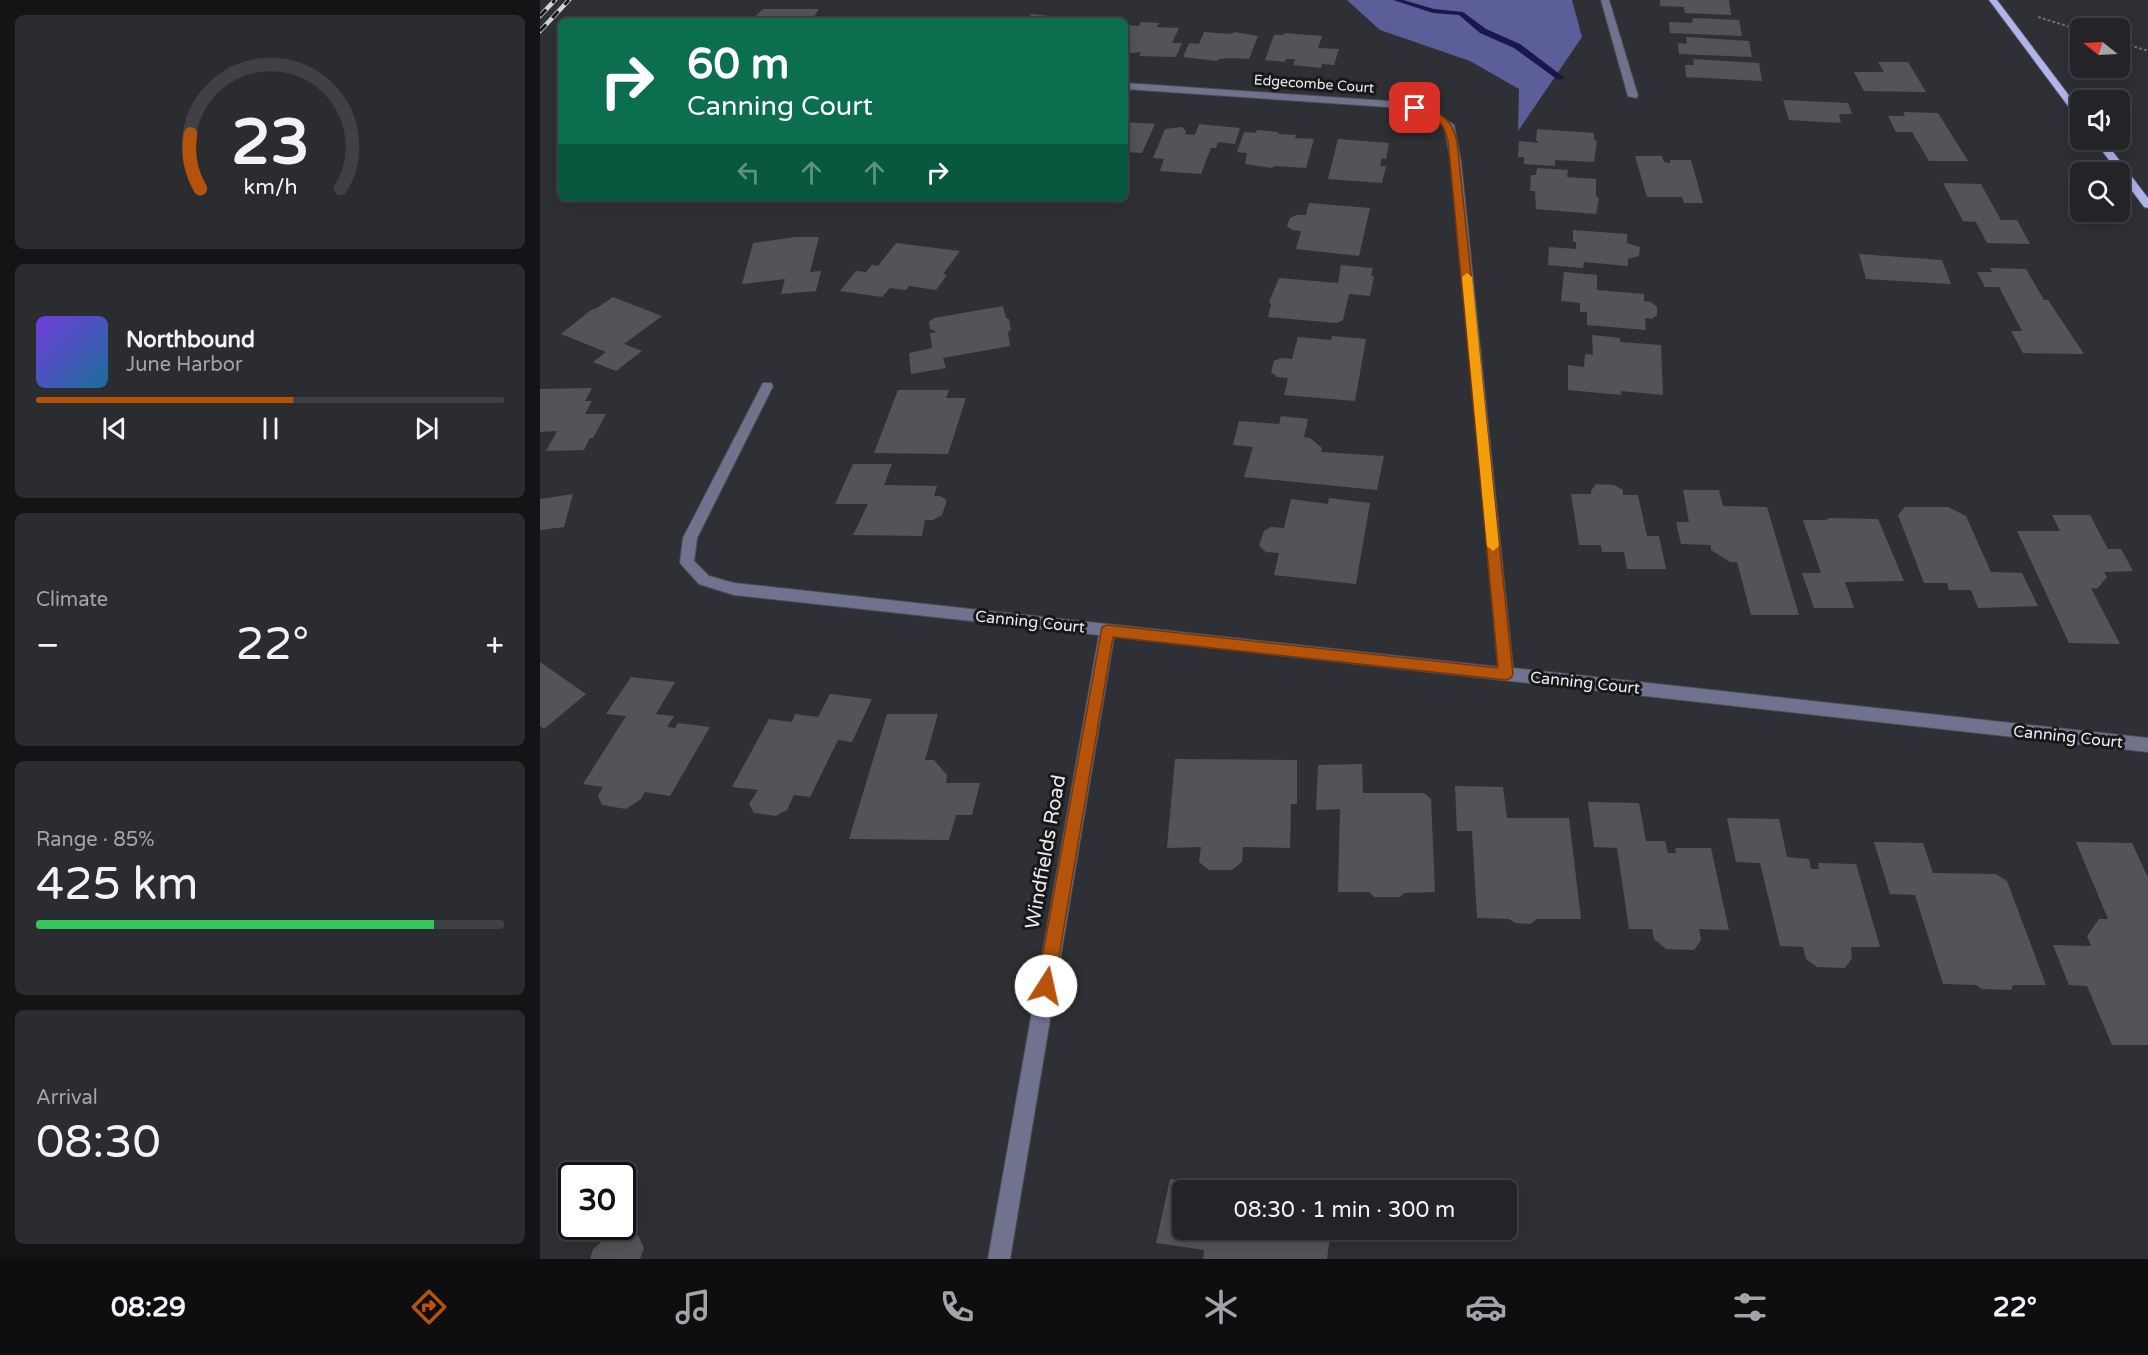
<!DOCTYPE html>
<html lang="en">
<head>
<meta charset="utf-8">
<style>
  :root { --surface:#232428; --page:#2b2c30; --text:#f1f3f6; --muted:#a3a4a8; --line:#404145; --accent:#b45309 }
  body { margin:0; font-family:"Varela Round",sans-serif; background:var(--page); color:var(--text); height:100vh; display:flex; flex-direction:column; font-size:22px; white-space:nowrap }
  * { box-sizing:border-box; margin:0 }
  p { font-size:20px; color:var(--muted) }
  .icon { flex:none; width:33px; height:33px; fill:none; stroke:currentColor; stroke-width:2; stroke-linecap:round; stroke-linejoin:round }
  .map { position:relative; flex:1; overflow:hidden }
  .details { display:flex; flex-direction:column; gap:15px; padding:15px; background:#131416; width:540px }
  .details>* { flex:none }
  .hud { position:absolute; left:18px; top:18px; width:570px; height:183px; border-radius:9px; box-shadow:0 3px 15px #0003,0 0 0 2px var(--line); background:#0b6e4f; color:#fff; overflow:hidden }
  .needle { width:39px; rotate:288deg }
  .tools { position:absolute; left:1530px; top:18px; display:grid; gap:12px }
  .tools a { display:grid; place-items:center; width:60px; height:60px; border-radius:9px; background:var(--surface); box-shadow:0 3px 15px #0003,0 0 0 2px var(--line); font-size:30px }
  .speed { position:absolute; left:18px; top:1162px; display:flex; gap:12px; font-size:30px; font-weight:700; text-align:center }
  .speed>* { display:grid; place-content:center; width:78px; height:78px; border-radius:50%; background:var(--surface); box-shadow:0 3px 15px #0003,0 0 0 2px var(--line); line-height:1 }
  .speed .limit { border:3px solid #111; border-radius:9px; background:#fff; color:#111 }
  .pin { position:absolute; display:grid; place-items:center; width:51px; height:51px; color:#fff; margin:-26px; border-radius:12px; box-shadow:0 3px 9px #0006 }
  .me { position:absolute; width:66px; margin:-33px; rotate:10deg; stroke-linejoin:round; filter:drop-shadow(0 0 4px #0008) }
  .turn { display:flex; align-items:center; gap:21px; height:126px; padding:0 30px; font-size:27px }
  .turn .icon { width:78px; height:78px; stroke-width:2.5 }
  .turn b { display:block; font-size:42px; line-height:51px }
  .lanes { display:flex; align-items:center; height:57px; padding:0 30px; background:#0003; justify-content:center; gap:30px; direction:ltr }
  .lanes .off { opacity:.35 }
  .big { font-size:45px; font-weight:600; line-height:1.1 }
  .details .card { flex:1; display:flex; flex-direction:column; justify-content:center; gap:9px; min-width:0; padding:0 21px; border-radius:9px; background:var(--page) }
  .details .dial { align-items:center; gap:0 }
  .dial svg { height:156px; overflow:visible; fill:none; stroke:var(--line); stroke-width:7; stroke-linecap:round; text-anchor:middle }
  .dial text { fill:var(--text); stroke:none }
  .song { display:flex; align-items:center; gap:18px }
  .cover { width:72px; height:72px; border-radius:9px; background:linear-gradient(135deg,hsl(260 70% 55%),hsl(200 70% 35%)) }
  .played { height:6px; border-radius:3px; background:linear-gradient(90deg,var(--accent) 55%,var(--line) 55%) }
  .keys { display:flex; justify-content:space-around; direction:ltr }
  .heat { display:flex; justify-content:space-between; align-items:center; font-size:33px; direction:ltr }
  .charge { height:9px; border-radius:4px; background:linear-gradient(90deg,#34c759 85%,var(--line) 0) }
  .trip { position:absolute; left:632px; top:1180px; width:345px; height:60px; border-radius:9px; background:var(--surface); box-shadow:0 3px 15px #0003,0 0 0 2px var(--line); font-weight:600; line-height:60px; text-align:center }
  .menu { display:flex; height:96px; justify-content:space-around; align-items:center; background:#0e0e10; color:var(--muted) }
  .menu .icon { width:42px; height:42px }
  .menu .active { color:var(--accent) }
  .menu b { font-size:27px; color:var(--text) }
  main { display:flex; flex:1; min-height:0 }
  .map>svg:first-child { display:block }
  .forest { fill:#5b5e99 }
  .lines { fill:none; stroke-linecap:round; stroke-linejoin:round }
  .stream { fill:#1a174a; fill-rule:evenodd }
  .building { fill:#535459 }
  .minor-casing { stroke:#4d4e53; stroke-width:2 }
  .major-casing { stroke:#4d4e53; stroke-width:2 }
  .path { stroke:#6f7075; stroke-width:2; stroke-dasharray:3 2; stroke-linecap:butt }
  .minor { fill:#70738e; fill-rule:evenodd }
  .major { fill:#afb4eb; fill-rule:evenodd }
  .rail-casing { stroke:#d3d4d8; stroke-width:4.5 }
  .rail { stroke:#18181a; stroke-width:3; stroke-dasharray:9; stroke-linecap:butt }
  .route { fill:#b45309; stroke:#753606; stroke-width:1.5 }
  .slow { fill:#f59e0b }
  .labels { text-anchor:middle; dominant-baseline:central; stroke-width:6; stroke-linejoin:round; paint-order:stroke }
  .far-street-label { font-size:14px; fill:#ebecef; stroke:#18181a }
  .street-label { font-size:16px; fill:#ebecef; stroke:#18181a }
  .near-street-label { font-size:20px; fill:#ebecef; stroke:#18181a }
</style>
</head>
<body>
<main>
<section class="details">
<div class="card dial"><svg viewBox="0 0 100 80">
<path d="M14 69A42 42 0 1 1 86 69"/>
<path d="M14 69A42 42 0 0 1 9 41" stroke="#b45309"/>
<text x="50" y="56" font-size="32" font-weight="700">23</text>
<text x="50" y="72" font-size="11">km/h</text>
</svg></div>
<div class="card">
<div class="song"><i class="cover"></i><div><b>Northbound</b><p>June Harbor</p></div></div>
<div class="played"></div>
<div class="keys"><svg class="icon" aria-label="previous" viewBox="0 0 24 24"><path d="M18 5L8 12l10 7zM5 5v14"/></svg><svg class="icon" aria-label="pause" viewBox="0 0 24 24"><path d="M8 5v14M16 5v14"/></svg><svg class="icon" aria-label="next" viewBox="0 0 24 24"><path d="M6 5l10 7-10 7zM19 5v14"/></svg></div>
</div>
<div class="card"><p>Climate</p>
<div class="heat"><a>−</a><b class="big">22°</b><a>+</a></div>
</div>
<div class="card"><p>Range · 85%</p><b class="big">425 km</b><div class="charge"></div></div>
<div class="card"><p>Arrival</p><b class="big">08:30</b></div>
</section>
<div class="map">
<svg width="1608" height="1259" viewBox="0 0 1608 1259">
  <rect width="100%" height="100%" fill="#2f3035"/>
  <polygon class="forest" points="807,0 1032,0 1042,37 978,131 979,89 930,61 840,30"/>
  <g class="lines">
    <polygon class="stream" points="853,0 863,0 894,9 923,12 946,29 980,44 1025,78 1018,80 974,48 940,33 919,15 893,13"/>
  </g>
  <g class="building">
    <polygon points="1120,0 1189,0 1191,15 1145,13 1144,7 1120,6"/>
    <polygon points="223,9 279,9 272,20 210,21"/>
    <polygon points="491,14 509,16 505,21 487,21"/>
    <polygon points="1153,18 1199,20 1202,36 1130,33 1129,22 1152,23"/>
    <polygon points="600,22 619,23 617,27 639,28 632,43 642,43 636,57 599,56 601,52 585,54 585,30 588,25 599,26"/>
    <polygon points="664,32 690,34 695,32 718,36 709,59 691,58 679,59 677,61 643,57 649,43 659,44"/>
    <polygon points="745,33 782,36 778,48 799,49 794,65 782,64 781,68 753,65 755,59 746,59 745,62 725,60 734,35 744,35"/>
    <polygon points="1146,37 1209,41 1212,57 1139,54 1138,43 1147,44"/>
    <polygon points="1153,59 1219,63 1222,81 1146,77 1145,65 1154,65"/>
    <polygon points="1338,62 1368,62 1386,92 1324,91 1314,72 1344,72"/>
    <polygon points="1243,100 1308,103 1312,114 1299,114 1301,123 1249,120"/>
    <polygon points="1363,112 1398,113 1428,161 1389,161 1372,132 1356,132 1348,116 1365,116"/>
    <polygon points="585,119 588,119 586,122 615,124 602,153 585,152"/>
    <polygon points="659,124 700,128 695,144 678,142 676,148 671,148 661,174 620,171 624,159 613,158 625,129 642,127 646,131 645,134 655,135"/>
    <polygon points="997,129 1054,133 1054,140 1057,141 1054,162 1015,160 1015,166 984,164 984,157 978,157 979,141 999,143 996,140"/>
    <polygon points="717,130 739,132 738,134 756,135 755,138 774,139 766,168 736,166 731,168 705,164 707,153 697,152 704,132 716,133"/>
    <polygon points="798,139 849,143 846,159 842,158 840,166 846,166 842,183 788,179"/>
    <polygon points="1095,156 1122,156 1124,162 1130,163 1130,160 1151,160 1163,203 1144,203 1142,197 1107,197"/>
    <polygon points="997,168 1028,170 1027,177 1056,179 1056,196 1059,198 1056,214 996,209 995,191 990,191 991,175 996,175"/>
    <polygon points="1403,183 1441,184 1461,220 1477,220 1490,244 1447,243 1436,222 1423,221"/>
    <polygon points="769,203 830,208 819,256 756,249 761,231 752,230 747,226 750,218 757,215 766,215"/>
    <polygon points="1033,230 1087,234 1087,243 1100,247 1099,256 1088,259 1088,266 1044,262 1043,268 1008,265 1009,247 1036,249 1036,242 1033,242"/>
    <polygon points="256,237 279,237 270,272 281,271 276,291 241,294 245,279 202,284 213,243"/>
    <polygon points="356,243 420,251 403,274 407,275 396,290 369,286 366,290 350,288 342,297 300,291 316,271 326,272 332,265 338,266"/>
    <polygon points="1319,254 1402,260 1411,284 1326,279"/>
    <polygon points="801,265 833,268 831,276 834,276 830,296 809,294 803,320 797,323 728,317 731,304 729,302 739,278 798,283"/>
    <polygon points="1450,268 1486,269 1504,300 1508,300 1544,354 1483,353 1471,331 1482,331 1459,287 1445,287 1437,272 1452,272"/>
    <polygon points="1024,272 1057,275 1057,290 1104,294 1104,301 1111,302 1117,307 1117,315 1112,319 1105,318 1106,330 1047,325 1047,312 1040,312 1040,303 1021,301"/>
    <polygon points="73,297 122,316 84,344 102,351 76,371 53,362 66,352 21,334 51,310 57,308"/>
    <polygon points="463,306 466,318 469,319 471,330 468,332 470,346 403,358 406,368 371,374 369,353 392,348 390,333 397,332 390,329 389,322 394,318"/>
    <polygon points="1052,335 1080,338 1080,342 1121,345 1123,395 1081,391 1081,395 1028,390 1028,365 1044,367 1045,354 1053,355"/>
    <polygon points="792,336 826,339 815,401 744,395 748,378 737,377 731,372 734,361 741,358 752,359 758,337 791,340"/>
    <polygon points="52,388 45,401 52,401 45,414 66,414 53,438 50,438 44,450 6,451 17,431 0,432 0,389"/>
    <polygon points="358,390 409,390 406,398 426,398 408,454 334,453"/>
    <polygon points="741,416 768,419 764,437 770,438 782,448 781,452 844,456 837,490 704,477 713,447 693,445 699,421 739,424"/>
    <polygon points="313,464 352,464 344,485 397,486 394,496 400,496 407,500 402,515 393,520 385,520 382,536 313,535 328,504 295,504"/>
    <polygon points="1056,484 1074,485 1083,490 1083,495 1098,495 1107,536 1119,536 1126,569 1087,569 1084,552 1062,552 1061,545 1039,545 1031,494 1051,494 1051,491"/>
    <polygon points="1143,490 1179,490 1183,506 1227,507 1259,615 1211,615 1197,562 1190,562 1171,550 1171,545 1141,544 1136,522 1149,522"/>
    <polygon points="33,494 24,527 0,530 0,499"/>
    <polygon points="789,498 830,503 816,584 734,575 739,553 726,552 719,546 724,531 731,527 744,528 751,499 788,504"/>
    <polygon points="1365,507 1408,507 1426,516 1451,572 1482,573 1498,606 1438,608 1431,590 1409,590 1407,583 1384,583 1358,515"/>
    <polygon points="1512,515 1550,515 1568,549 1581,549 1593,571 1564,572 1567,577 1557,589 1551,588 1580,644 1529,643 1477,531 1520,531"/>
    <polygon points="1289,518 1338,519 1364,581 1305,582 1314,608 1274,608 1262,573 1281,573 1263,520 1286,520"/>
    <polygon points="0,662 46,694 4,729 0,726"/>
    <polygon points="91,677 135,682 116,714 134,716 127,727 135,728 138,723 170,727 130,796 105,792 101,799 86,809 62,805 58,796 63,787 43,784 86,716 66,714"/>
    <polygon points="290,694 332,699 312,742 298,740 270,797 254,795 247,810 236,816 214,813 209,804 218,790 192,787 229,719 252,722 255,714 278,717"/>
    <polygon points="347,714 398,714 385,760 394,760 407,775 406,783 440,783 432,815 416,815 409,840 309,839"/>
    <polygon points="635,759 757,760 757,804 751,804 750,848 703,847 702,862 692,870 669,870 659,862 661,847 627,848"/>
    <polygon points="822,764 823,793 884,793 891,799 895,892 864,893 860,897 834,897 829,892 798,892 800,809 776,810 778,765"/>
    <polygon points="915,786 963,787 967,818 1029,818 1041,919 996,919 991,924 975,923 969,919 937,918 932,831 917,831"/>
    <polygon points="1048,802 1099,803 1106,841 1125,841 1128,853 1136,853 1135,848 1171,848 1189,930 1159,929 1161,940 1154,950 1126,949 1114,939 1112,929 1089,929 1077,848 1054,847"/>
    <polygon points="1187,818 1239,819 1247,857 1269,859 1271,869 1279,869 1278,863 1316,864 1340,947 1311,947 1312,958 1305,968 1277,967 1266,959 1263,947 1240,946 1220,863 1196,862"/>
    <polygon points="1334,842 1383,843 1393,873 1456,874 1467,881 1506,985 1473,985 1471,990 1442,989 1436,985 1403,984 1375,895 1350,894"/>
    <polygon points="1536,842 1592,843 1608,878 1608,1045 1572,1045 1547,986 1529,985 1513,945 1551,946 1547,936 1559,919 1568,919"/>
    <polygon points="630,1179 691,1186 690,1191 642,1191 642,1230 791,1230 787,1259 663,1259 664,1250 616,1243"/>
    <polygon points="70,1235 98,1235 104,1248 100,1259 50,1259 53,1249"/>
  </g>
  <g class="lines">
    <defs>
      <g id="minor">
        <polygon points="1061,0 1069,0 1098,96 1096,98 1088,96"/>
        <polygon points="585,83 848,101 891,110 914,125 921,162 973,668 1608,738 1608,752 574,637 470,1259 448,1259 559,635 194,595 159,584 140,563 143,538 223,383 231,383 233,386 157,538 154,561 169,576 194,583 958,667 911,162 904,126 877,112 848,107 585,89"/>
      </g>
      <g id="major">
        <polygon points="1449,0 1457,0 1540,110 1540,119 1537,118"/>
        <polygon points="1554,140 1564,140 1608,198 1608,208 1604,207"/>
      </g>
    </defs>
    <use href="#minor" class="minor-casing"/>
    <use href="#major" class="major-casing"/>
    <g class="path">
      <polyline points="1498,17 1540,30"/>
      <polyline points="1580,42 1608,51"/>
    </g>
    <use href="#minor" class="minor"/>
    <use href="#major" class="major"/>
    <defs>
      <g id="rail">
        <polyline points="0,16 15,0"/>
        <polyline points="0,31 29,0"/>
      </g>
    </defs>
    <use href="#rail" class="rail-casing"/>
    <use href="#rail" class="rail"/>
  </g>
  <path class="route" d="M875,105C899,112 911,116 917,141L973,674L971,678L966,680L573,637L514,986L512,992L506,994L500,992L497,986L562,627L567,625L958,668L908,141C903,118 893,117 872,109L871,108Z"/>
  <polygon class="slow" points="927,273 932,277 959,546 953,551 947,546 922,277"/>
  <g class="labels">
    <g class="far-street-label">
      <text transform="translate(774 84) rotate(4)">Edgecombe Court</text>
    </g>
    <g class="street-label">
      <text transform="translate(490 622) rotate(6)">Canning Court</text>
      <text transform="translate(1045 683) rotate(6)">Canning Court</text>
      <text transform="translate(1528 737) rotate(6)">Canning Court</text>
    </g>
    <g class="near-street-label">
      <text transform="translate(506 852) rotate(-80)">Windfields Road</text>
    </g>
  </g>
</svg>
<div class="tools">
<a><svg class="needle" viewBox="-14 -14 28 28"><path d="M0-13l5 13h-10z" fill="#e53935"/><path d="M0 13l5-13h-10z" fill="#a3a4a8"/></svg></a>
<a><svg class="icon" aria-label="sound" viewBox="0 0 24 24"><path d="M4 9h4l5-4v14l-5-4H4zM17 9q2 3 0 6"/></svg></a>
<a><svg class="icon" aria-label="search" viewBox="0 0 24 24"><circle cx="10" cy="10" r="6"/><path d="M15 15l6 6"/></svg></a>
</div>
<div class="speed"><div class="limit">30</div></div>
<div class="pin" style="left:875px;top:108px;background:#d93025"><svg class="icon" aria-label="arrive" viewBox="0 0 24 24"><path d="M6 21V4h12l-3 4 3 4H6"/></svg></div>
<svg class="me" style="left:506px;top:986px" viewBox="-20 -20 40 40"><circle r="19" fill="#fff"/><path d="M0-13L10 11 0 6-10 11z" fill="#b45309"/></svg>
<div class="trip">08:30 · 1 min · 300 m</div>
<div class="hud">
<div class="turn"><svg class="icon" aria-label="right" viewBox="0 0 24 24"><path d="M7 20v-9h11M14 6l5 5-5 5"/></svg><div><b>60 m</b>Canning Court</div></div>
<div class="lanes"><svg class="icon off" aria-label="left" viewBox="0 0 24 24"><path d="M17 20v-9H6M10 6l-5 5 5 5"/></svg><svg class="icon off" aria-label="ahead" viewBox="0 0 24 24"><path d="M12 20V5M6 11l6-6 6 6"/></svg><svg class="icon off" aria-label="ahead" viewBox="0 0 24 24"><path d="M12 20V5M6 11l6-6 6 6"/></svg><svg class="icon" aria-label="right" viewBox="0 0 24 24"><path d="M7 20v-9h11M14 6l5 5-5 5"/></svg></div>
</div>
</div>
</main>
<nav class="menu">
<b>08:29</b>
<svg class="icon active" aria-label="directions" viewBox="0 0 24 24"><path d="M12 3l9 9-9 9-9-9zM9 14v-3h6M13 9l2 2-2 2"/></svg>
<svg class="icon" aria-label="music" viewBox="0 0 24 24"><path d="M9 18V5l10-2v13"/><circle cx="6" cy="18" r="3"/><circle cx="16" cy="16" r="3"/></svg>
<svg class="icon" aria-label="phone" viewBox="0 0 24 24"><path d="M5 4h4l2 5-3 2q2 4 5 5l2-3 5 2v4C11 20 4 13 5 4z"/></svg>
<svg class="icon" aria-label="climate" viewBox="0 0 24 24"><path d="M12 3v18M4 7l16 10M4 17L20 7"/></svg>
<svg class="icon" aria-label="car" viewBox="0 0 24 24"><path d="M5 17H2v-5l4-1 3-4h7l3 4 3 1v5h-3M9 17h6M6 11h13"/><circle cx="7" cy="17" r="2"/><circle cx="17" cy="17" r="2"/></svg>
<svg class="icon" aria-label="filters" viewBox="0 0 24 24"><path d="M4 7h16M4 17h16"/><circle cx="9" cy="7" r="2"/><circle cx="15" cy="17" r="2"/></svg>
<b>22°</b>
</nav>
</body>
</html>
